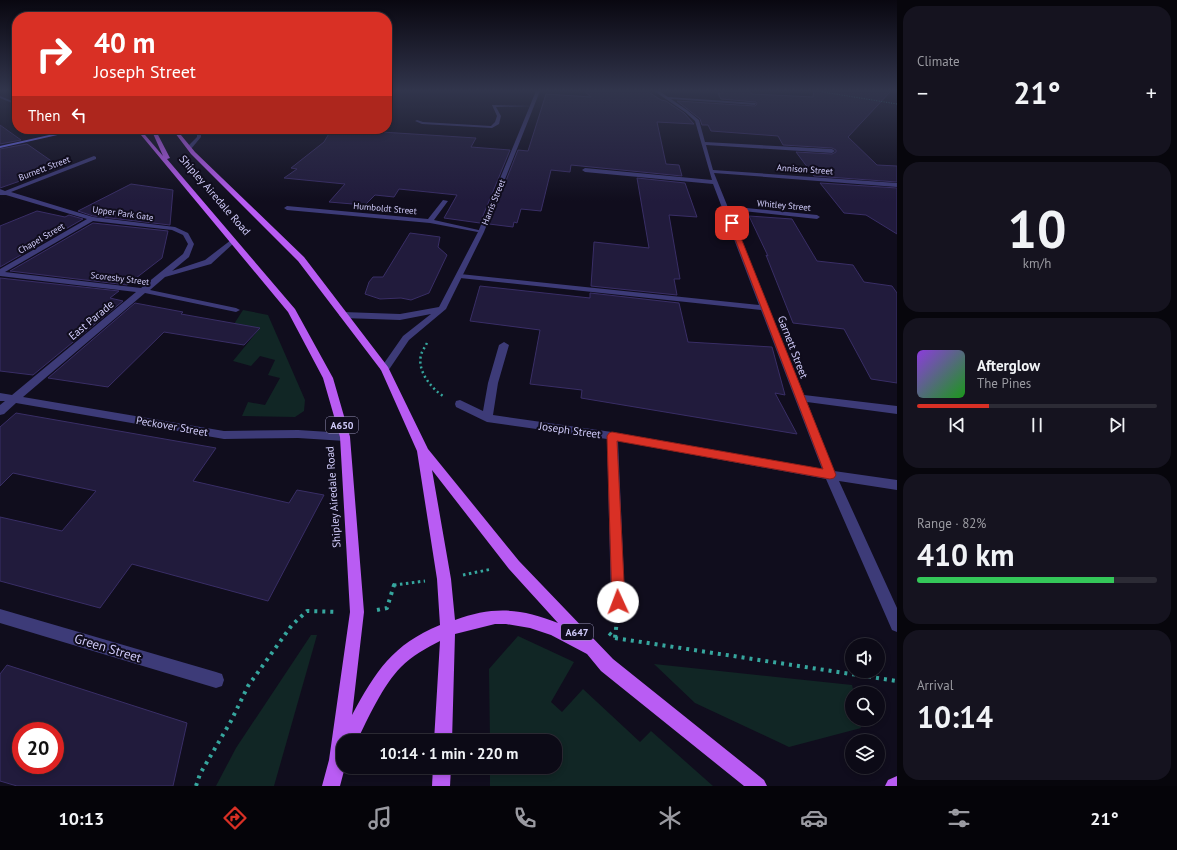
<!DOCTYPE html>
<html lang="en">
<head>
<meta charset="utf-8">
<style>
  :root { --surface:#0c0a16; --page:#15131f; --text:#f1f3f6; --muted:#9a9aa1; --line:#2c2b35; --accent:#d93025 }
  body { margin:0; font-family:"PT Sans",sans-serif; background:var(--page); color:var(--text); height:100vh; display:flex; flex-direction:column; font-size:15px; white-space:nowrap }
  * { box-sizing:border-box; margin:0 }
  p { font-size:13px; color:var(--muted) }
  .icon { flex:none; width:22px; height:22px; fill:none; stroke:currentColor; stroke-width:2; stroke-linecap:round; stroke-linejoin:round }
  .map { position:relative; flex:1; overflow:hidden }
  .sheet { display:flex; flex-direction:column; gap:6px; padding:6px; background:#07060c; width:280px }
  .sheet>* { flex:none }
  .hud { position:absolute; left:12px; top:12px; width:380px; height:122px; border-radius:16px; box-shadow:0 2px 6px #0003,0 0 0 1px var(--line); background:#d93025; color:#fff; overflow:hidden }
  .tools { position:absolute; left:845px; top:638px; display:grid; gap:8px }
  .tools a { display:grid; place-items:center; width:40px; height:40px; border-radius:50%; background:var(--surface); box-shadow:0 2px 6px #0003,0 0 0 1px var(--line); font-size:20px }
  .speed { position:absolute; left:12px; top:722px; display:flex; gap:8px; font-size:20px; font-weight:700; text-align:center }
  .speed>* { display:grid; place-content:center; width:52px; height:52px; border-radius:50%; background:var(--surface); box-shadow:0 2px 6px #0003,0 0 0 1px var(--line); line-height:1 }
  .speed .limit { border:6px solid #d22; background:#fff; color:#111 }
  .pin { position:absolute; display:grid; place-items:center; width:34px; height:34px; color:#fff; margin:-17px; border-radius:8px; box-shadow:0 2px 6px #0006 }
  .me { position:absolute; width:44px; margin:-22px; rotate:358deg; stroke-linejoin:round; filter:drop-shadow(0 0 3px #0008) }
  .turn { display:flex; align-items:center; gap:14px; height:84px; padding:0 16px; font-size:18px }
  .turn .icon { width:52px; height:52px; stroke-width:2.5 }
  .turn b { display:block; font-size:28px; line-height:34px }
  .then { display:flex; align-items:center; height:38px; padding:0 16px; background:#0003; gap:8px; font-size:15px }
  .big { font-size:30px; font-weight:700; line-height:1.1 }
  .sheet .card { flex:1; display:flex; flex-direction:column; justify-content:center; gap:6px; min-width:0; padding:0 14px; border-radius:16px; background:var(--page) }
  .sheet .dial { align-items:center; gap:0 }
  .dial b { font-size:52px; line-height:1 }
  .song { display:flex; align-items:center; gap:12px }
  .cover { width:48px; height:48px; border-radius:6px; background:linear-gradient(135deg,hsl(270 70% 55%),hsl(120 70% 35%)) }
  .played { height:4px; border-radius:2px; background:linear-gradient(90deg,var(--accent) 30%,var(--line) 30%) }
  .keys { display:flex; justify-content:space-around; direction:ltr }
  .heat { display:flex; justify-content:space-between; align-items:center; font-size:22px; direction:ltr }
  .charge { height:6px; border-radius:3px; background:linear-gradient(90deg,#34c759 82%,var(--line) 0) }
  .trip { position:absolute; left:336px; top:734px; width:226px; height:40px; border-radius:16px; background:var(--surface); box-shadow:0 2px 6px #0003,0 0 0 1px var(--line); font-weight:700; line-height:40px; text-align:center }
  .tab-bar { display:flex; height:64px; justify-content:space-around; align-items:center; background:#050409; color:var(--muted) }
  .tab-bar .icon { width:28px; height:28px }
  .tab-bar .selected { color:var(--accent) }
  .tab-bar b { font-size:18px; color:var(--text) }
  main { display:flex; flex:1; min-height:0 }
  .map>svg:first-child { display:block }
  .green { fill:#112625 }
  .building { fill:#211b3c; stroke:#392e66; fill-rule:evenodd }
  .lines { fill:none; stroke-linecap:round; stroke-linejoin:round }
  .path-far3 { stroke:#36a69e; stroke-width:1; stroke-dasharray:1 1.5; stroke-linecap:butt }
  .path-far2 { stroke:#36a69e; stroke-width:2.5; stroke-dasharray:2 3; stroke-linecap:butt }
  .path-far1 { stroke:#36a69e; stroke-width:3; stroke-dasharray:2.5 3.5; stroke-linecap:butt }
  .path { stroke:#36a69e; stroke-width:4; stroke-dasharray:3 5; stroke-linecap:butt }
  .lane { fill:#3d3b78; fill-rule:evenodd }
  .street { fill:#3d3b78; fill-rule:evenodd }
  .secondary { fill:#6c6bf4; fill-rule:evenodd }
  .primary { fill:#b95cf3; fill-rule:evenodd }
  .route { fill:#d93025; stroke:#8d1f18 }
  .labels { text-anchor:middle; dominant-baseline:central; stroke-width:4; stroke-linejoin:round; paint-order:stroke }
  .far-street-label { font-size:9px; fill:#d1ccfb; stroke:#100d1d }
  .shield { fill:#100d1d; stroke:#9793b8; stroke-width:1 }
  .shield-label { font-size:10px; font-weight:bold; fill:#d1ccfb }
  .street-label { font-size:11px; fill:#d1ccfb; stroke:#100d1d }
  .near-street-label { font-size:13px; fill:#d1ccfb; stroke:#100d1d }
</style>
</head>
<body>
<main>
<div class="map">
<svg width="897" height="786" viewBox="0 0 897 786">
  <rect width="100%" height="100%" fill="#100d1d"/>
  <g class="green">
    <polygon points="243,310 268,315 305,400 304,411 295,417 242,416 248,402 265,405 280,378 268,375 275,360 260,356 251,366 233,361 260,328 234,324"/>
    <polygon points="311,635 317,635 274,786 216,786 236,748"/>
    <polygon points="518,636 574,662 551,702 562,712 583,689 640,742 651,731 713,786 490,786 490,767 555,767 555,741 490,741 489,669"/>
    <polygon points="654,664 852,685 854,693 852,693 852,719 859,719 861,728 789,747 695,703"/>
  </g>
  <g class="building">
    <polygon points="584,91 647,91 661,100 666,101 684,113 694,124 657,122 666,164 679,165 682,176 571,165 570,172 551,170 541,211 521,209 517,223 514,222 513,227 489,224 518,150 528,151 546,94 591,97"/>
    <polygon points="722,91 750,91 752,94 813,97 814,91 891,91 848,137 877,165 897,166 897,182 814,176 796,152 832,154 836,152 836,150 832,148 783,145 778,136 711,131 708,125 702,125 700,119 677,101 755,106 757,104 756,102 721,99 718,93 723,93"/>
    <polygon points="0,125 21,140 0,144"/>
    <polygon points="334,129 476,138 471,147 510,150 480,223 444,218 457,195 399,189 394,197 375,195 365,205 329,202 345,184 284,178 297,169 291,168 324,142 330,132"/>
    <polygon points="27,144 60,167 0,188 0,149"/>
    <polygon points="637,178 685,183 697,217 669,215 680,279 674,279 677,295 591,286 594,242 649,248"/>
    <polygon points="820,183 897,188 897,234 866,215 844,213"/>
    <polygon points="131,184 173,190 170,225 93,216 78,211"/>
    <polygon points="37,211 65,217 69,215 83,219 0,267 0,226"/>
    <polygon points="749,216 792,219 817,261 853,265 864,282 892,286 897,293 897,383 871,379 844,329 793,323 766,255 768,256"/>
    <polygon points="93,223 168,231 162,258 127,285 10,271"/>
    <polygon points="410,233 440,237 438,247 447,255 429,293 411,300 401,298 380,299 365,294 369,282 373,277 383,277"/>
    <polygon points="0,278 119,291 110,298 123,301 33,375 0,371"/>
    <polygon points="480,286 590,298 590,293 679,303 688,342 772,347 785,395 775,393 797,434 581,398 582,390 530,384 540,330 470,321"/>
    <polygon points="135,303 183,312 181,314 260,328 244,345 164,332 108,387 48,378"/>
    <polygon points="16,413 216,448 193,481 289,503 297,490 324,495 268,601 132,564 100,608 0,581 0,517 62,531 96,491 13,473 0,486 0,427"/>
    <path d="M7,665L187,723L173,786H17L0,781V674ZM21,731H55V765H21Z"/>
  </g>
  <g class="lines">
    <polyline class="path-far3" points="817,91 897,104"/>
    <path class="path-far2" d="M427,343C425,347 422,351 421,355C417,371 431,388 443,396"/>
    <g class="path-far1">
      <polyline points="463,575 492,569"/>
      <polyline points="394,585 425,581"/>
    </g>
    <g class="path">
      <polyline points="377,610 387,608 394,585 398,584"/>
      <polyline points="609,633 615,638 617,620"/>
      <polyline points="615,638 897,681"/>
      <polyline points="196,786 200,774 231,721 248,686 292,625 307,611 338,612"/>
    </g>
    <g class="lane">
      <polygon points="654,91 659,91 668,97 756,103 755,105 671,99 687,110 699,120 705,142 832,149 835,151 832,153 706,145 713,170 897,183 897,187 714,173 804,395 897,406 897,414 807,402 834,471 897,480 897,490 839,481 897,608 897,632 892,630 826,479 618,441 625,601 623,606 618,608 613,606 611,601 607,439 487,422 456,407 455,404 456,401 460,400 483,411 488,383 499,345 504,342 509,345 498,383 493,415 612,432 822,469 761,310 460,278 456,276 460,274 759,305 713,184 585,172 582,170 585,168 712,180 695,121 685,112"/>
      <polygon points="492,105 533,106 496,107 501,116 499,124 492,128 422,124 415,121 417,120 423,122 491,126 495,122 497,116"/>
      <polygon points="197,129 201,129 201,137 191,149 187,149 187,147 197,137"/>
      <polygon points="443,200 448,201 434,220 483,231 483,233 430,223 287,210 284,208 287,206 428,219"/>
    </g>
    <g class="street">
      <polygon points="536,91 540,91 484,232 446,309 409,340 388,371 382,371 380,369 403,336 431,314 400,320 343,318 339,315 343,312 400,314 439,307 478,232"/>
      <polygon points="0,96 17,103 17,105 0,98"/>
      <path d="M94,156L96,157V159L11,192L93,217L175,227L188,233L194,244L189,257L172,271L205,260L231,240H235V242L211,264L165,277L150,290L236,308L240,310L236,312L145,293L23,397L224,431L298,430L345,433L349,434L350,437L349,440L345,441L298,438L224,439L16,403L4,414L0,415V405L5,401H0V393L12,395L136,292L0,276V269L87,219L6,195H0V189L5,191ZM93,221L172,230L183,235L188,244L183,254L141,288L5,272Z"/>
      <polygon points="726,206 817,215 820,217 817,219 724,209 724,207"/>
      <polygon points="0,609 216,672 222,674 224,680 222,686 216,688 0,623"/>
    </g>
    <polygon class="secondary" points="76,129 84,129 0,148 0,146"/>
    <g class="primary">
      <path d="M136,129H140L163,156L151,129H155L170,158L167,159L295,309L333,378L350,437L364,612L352,715C376,671 392,645 440,625L437,579L417,451L381,370L298,261L191,154L172,129H176L195,152L304,257L388,367L428,449L519,561L613,659L764,780L767,786H744L601,671L587,654L551,635L530,628L506,624H495L455,634L452,741H434L440,641C426,648 412,656 401,667C383,685 368,718 357,741H343V767H345L340,786H322L329,760L350,612L340,437L323,378L288,312ZM432,470L509,569L558,623C521,608 493,606 455,620L451,579Z"/>
      <polygon points="433,767 451,767 450,786 432,786"/>
      <polygon points="897,776 897,786 885,786 888,780"/>
    </g>
  </g>
  <linearGradient id="sky" x2="0" y2="1"><stop stop-color="#090710"/><stop offset="0.45" stop-color="#31354c"/><stop offset="1" stop-color="#31354c" stop-opacity="0"/></linearGradient>
  <rect width="897" height="201" fill="url(#sky)"/>
  <polygon class="route" points="730,221 735,223 836,475 834,478 830,479 617,441 625,602 623,606 618,608 614,606 612,602 607,436 609,433 612,432 823,469 729,223"/>
  <g class="labels">
    <g class="far-street-label">
      <text transform="translate(44 168) rotate(-21)">Burnett Street</text>
      <text transform="translate(805 169) rotate(4)">Annison Street</text>
      <text transform="translate(493 202) rotate(-68)">Harris Street</text>
      <text transform="translate(784 205) rotate(5)">Whitley Street</text>
      <text transform="translate(385 208) rotate(5)">Humboldt Street</text>
      <text transform="translate(123 213) rotate(8)">Upper Park Gate</text>
      <text transform="translate(41 238) rotate(-30)">Chapel Street</text>
      <text transform="translate(120 278) rotate(7)">Scoresby Street</text>
    </g>
    <g class="shield">
      <rect x="326" y="417" width="32" height="16" rx="3"/>
      <rect x="561" y="624" width="32" height="16" rx="3"/>
    </g>
    <g class="shield-label">
      <text x="342" y="425">A650</text>
      <text x="577" y="632">A647</text>
    </g>
    <g class="street-label">
      <text transform="translate(215 195) rotate(49)">Shipley Airedale Road</text>
      <text transform="translate(91 320) rotate(-40)">East Parade</text>
      <text transform="translate(793 347) rotate(69)">Garnett Street</text>
      <text transform="translate(172 426) rotate(10)">Peckover Street</text>
      <text transform="translate(570 430) rotate(8)">Joseph Street</text>
      <text transform="translate(333 497) rotate(-94)">Shipley Airedale Road</text>
    </g>
    <g class="near-street-label">
      <text transform="translate(108 648) rotate(17)">Green Street</text>
    </g>
  </g>
</svg>
<div class="tools">
<a><svg class="icon" aria-label="sound" viewBox="0 0 24 24"><path d="M4 9h4l5-4v14l-5-4H4zM17 9q2 3 0 6"/></svg></a>
<a><svg class="icon" aria-label="search" viewBox="0 0 24 24"><circle cx="10" cy="10" r="6"/><path d="M15 15l6 6"/></svg></a>
<a><svg class="icon" aria-label="layers" viewBox="0 0 24 24"><path d="M12 4l9 5-9 5-9-5zM3 14l9 5 9-5"/></svg></a>
</div>
<div class="speed"><div class="limit">20</div></div>
<div class="pin" style="left:732px;top:223px;background:#d93025"><svg class="icon" aria-label="arrive" viewBox="0 0 24 24"><path d="M6 21V4h12l-3 4 3 4H6"/></svg></div>
<svg class="me" style="left:618px;top:602px" viewBox="-20 -20 40 40"><circle r="19" fill="#fff"/><path d="M0-13L10 11 0 6-10 11z" fill="#d93025"/></svg>
<div class="trip">10:14 · 1 min · 220 m</div>
<div class="hud">
<div class="turn"><svg class="icon" aria-label="right" viewBox="0 0 24 24"><path d="M7 20v-9h11M14 6l5 5-5 5"/></svg><div><b>40 m</b>Joseph Street</div></div>
<div class="then">Then<svg class="icon" aria-label="left" viewBox="0 0 24 24"><path d="M17 20v-9H6M10 6l-5 5 5 5"/></svg></div>
</div>
</div>
<section class="sheet">
<div class="card"><p>Climate</p>
<div class="heat"><a>−</a><b class="big">21°</b><a>+</a></div>
</div>
<div class="card dial"><b>10</b><p>km/h</p></div>
<div class="card">
<div class="song"><i class="cover"></i><div><b>Afterglow</b><p>The Pines</p></div></div>
<div class="played"></div>
<div class="keys"><svg class="icon" aria-label="previous" viewBox="0 0 24 24"><path d="M18 5L8 12l10 7zM5 5v14"/></svg><svg class="icon" aria-label="pause" viewBox="0 0 24 24"><path d="M8 5v14M16 5v14"/></svg><svg class="icon" aria-label="next" viewBox="0 0 24 24"><path d="M6 5l10 7-10 7zM19 5v14"/></svg></div>
</div>
<div class="card"><p>Range · 82%</p><b class="big">410 km</b><div class="charge"></div></div>
<div class="card"><p>Arrival</p><b class="big">10:14</b></div>
</section>
</main>
<nav class="tab-bar">
<b>10:13</b>
<svg class="icon selected" aria-label="directions" viewBox="0 0 24 24"><path d="M12 3l9 9-9 9-9-9zM9 14v-3h6M13 9l2 2-2 2"/></svg>
<svg class="icon" aria-label="music" viewBox="0 0 24 24"><path d="M9 18V5l10-2v13"/><circle cx="6" cy="18" r="3"/><circle cx="16" cy="16" r="3"/></svg>
<svg class="icon" aria-label="phone" viewBox="0 0 24 24"><path d="M5 4h4l2 5-3 2q2 4 5 5l2-3 5 2v4C11 20 4 13 5 4z"/></svg>
<svg class="icon" aria-label="climate" viewBox="0 0 24 24"><path d="M12 3v18M4 7l16 10M4 17L20 7"/></svg>
<svg class="icon" aria-label="car" viewBox="0 0 24 24"><path d="M5 17H2v-5l4-1 3-4h7l3 4 3 1v5h-3M9 17h6M6 11h13"/><circle cx="7" cy="17" r="2"/><circle cx="17" cy="17" r="2"/></svg>
<svg class="icon" aria-label="filters" viewBox="0 0 24 24"><path d="M4 7h16M4 17h16"/><circle cx="9" cy="7" r="2"/><circle cx="15" cy="17" r="2"/></svg>
<b>21°</b>
</nav>
</body>
</html>
